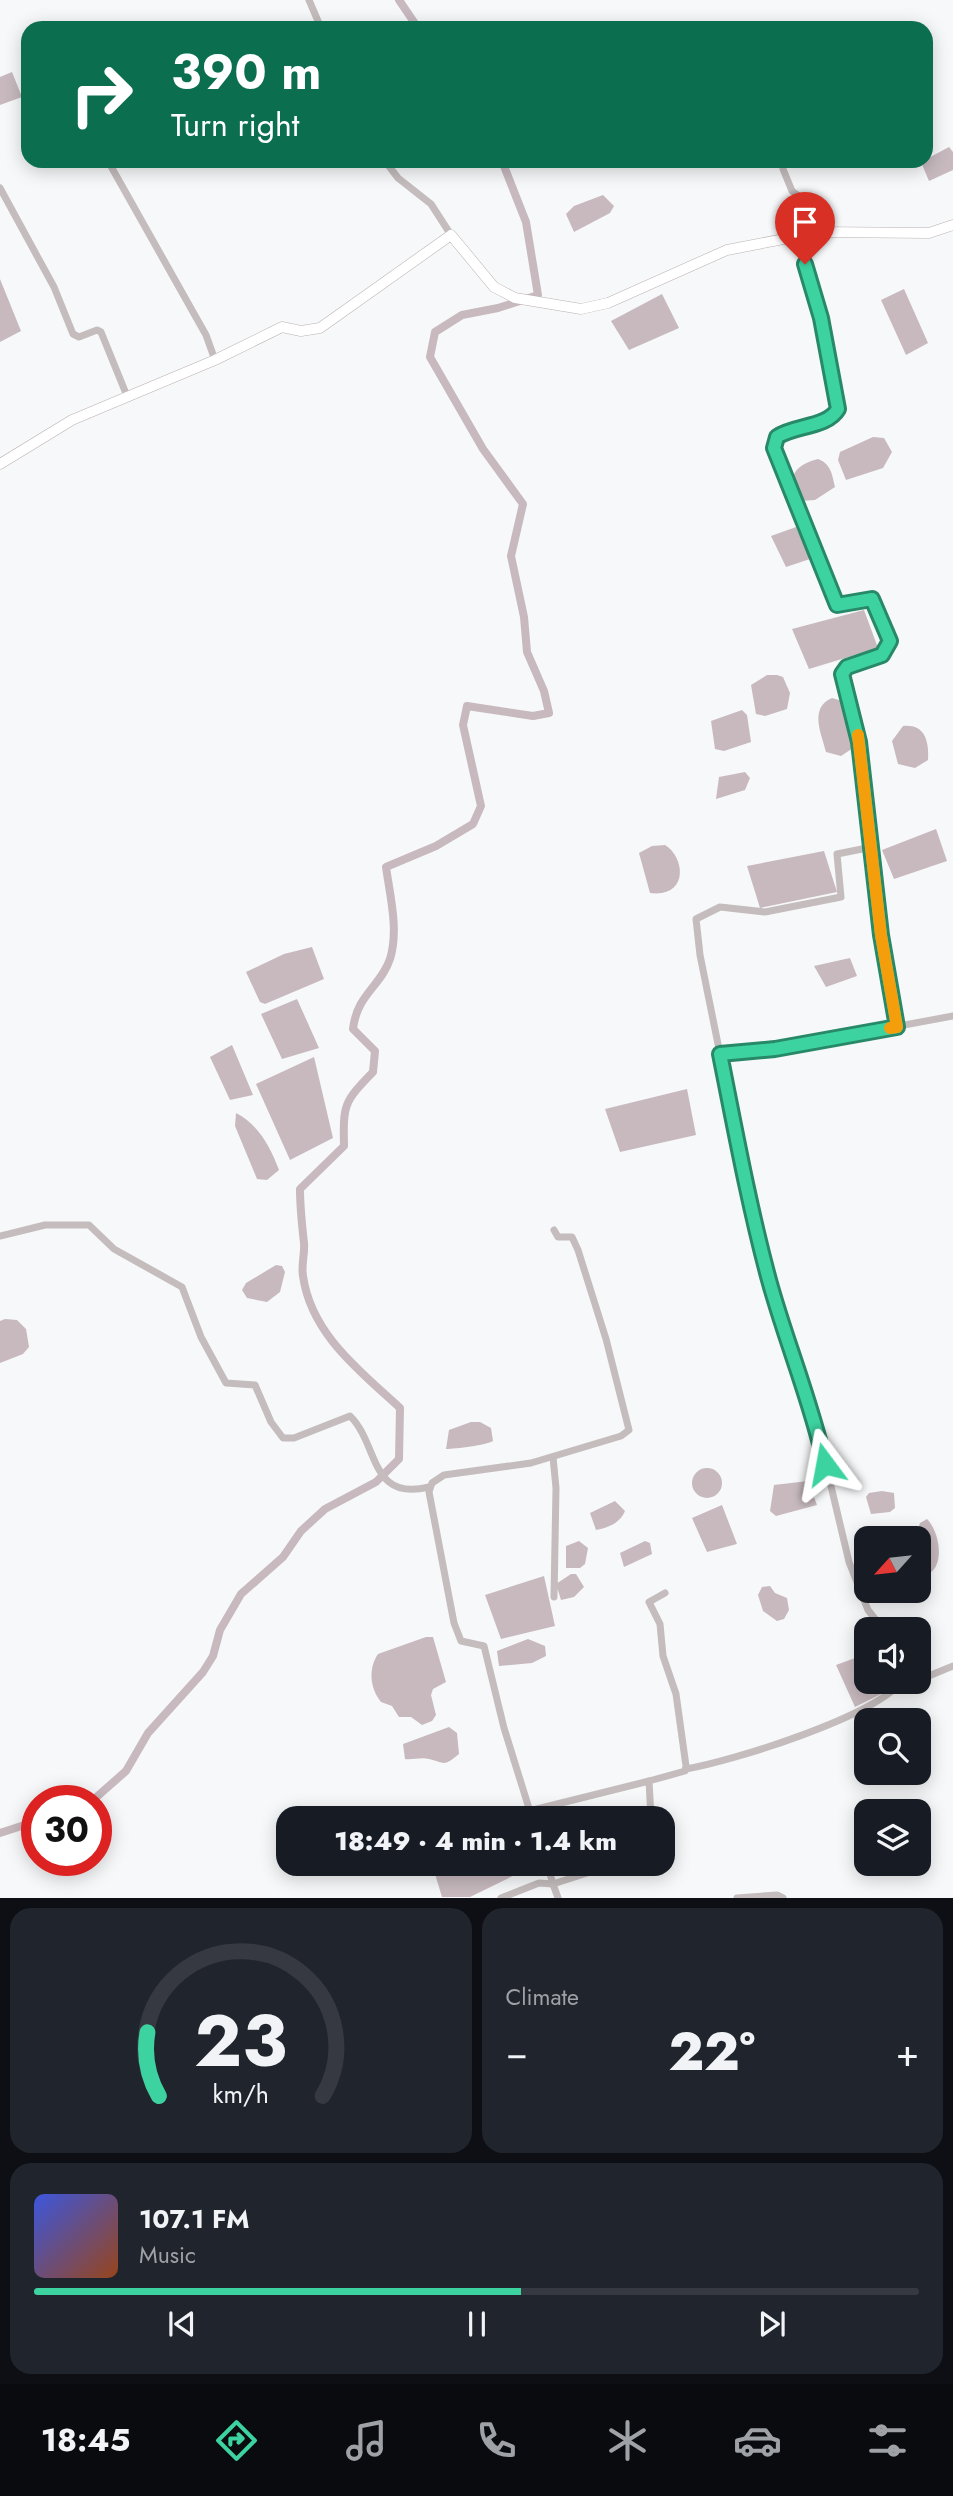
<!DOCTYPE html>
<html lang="en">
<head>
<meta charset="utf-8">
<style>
  :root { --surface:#171b24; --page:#20242c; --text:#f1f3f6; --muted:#9ea1a6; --line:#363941; --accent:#3dd3a1 }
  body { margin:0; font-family:Jost,sans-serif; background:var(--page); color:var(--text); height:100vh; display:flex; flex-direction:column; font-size:26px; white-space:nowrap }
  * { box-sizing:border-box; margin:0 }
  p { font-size:23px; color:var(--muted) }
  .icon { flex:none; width:38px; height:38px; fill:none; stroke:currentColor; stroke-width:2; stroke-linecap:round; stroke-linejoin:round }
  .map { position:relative; height:1898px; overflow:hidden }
  .sheet { display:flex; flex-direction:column; gap:10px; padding:10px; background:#0d0f14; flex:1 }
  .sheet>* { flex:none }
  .guide { position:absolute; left:21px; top:21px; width:912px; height:147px; border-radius:21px; box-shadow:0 4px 18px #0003; background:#0b6e4f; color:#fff; overflow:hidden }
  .needle { width:46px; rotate:243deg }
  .tools { position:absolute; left:854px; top:1526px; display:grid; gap:14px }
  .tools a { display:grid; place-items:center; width:77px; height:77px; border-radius:14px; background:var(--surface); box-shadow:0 4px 18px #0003; font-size:35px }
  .speed { position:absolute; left:21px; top:1785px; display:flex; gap:14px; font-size:35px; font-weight:700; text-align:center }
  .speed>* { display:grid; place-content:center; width:91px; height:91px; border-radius:50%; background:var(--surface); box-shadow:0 4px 18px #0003; line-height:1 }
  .speed .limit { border:10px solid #d22; background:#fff; color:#111 }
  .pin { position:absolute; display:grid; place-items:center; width:60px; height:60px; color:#fff; margin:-72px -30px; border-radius:50% 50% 50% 0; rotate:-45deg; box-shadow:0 0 7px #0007 }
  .pin .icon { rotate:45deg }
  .me { position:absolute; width:77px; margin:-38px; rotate:347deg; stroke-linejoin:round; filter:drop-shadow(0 0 5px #0008) }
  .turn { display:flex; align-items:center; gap:24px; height:147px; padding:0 35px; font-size:32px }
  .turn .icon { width:91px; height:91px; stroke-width:2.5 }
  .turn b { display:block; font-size:49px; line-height:60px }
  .big { font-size:52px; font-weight:800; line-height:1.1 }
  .sheet .tile { flex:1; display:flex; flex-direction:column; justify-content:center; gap:10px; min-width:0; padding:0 24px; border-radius:21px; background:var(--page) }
  .sheet .dial { align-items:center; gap:0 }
  .dial svg { height:182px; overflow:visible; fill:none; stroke:var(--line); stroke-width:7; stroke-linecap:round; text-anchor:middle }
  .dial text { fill:var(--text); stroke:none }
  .song { display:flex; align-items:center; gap:21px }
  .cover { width:84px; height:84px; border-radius:10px; background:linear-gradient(135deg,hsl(230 70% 55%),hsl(20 70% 35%)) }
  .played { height:7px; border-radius:4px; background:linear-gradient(90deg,var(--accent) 55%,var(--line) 55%) }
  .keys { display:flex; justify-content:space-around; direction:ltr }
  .heat { display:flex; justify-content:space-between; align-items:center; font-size:38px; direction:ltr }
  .sheet .tiles { flex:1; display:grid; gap:10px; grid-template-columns:1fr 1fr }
  .tile:last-child { grid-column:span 2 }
  .trip { position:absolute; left:276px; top:1806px; width:399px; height:70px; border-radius:21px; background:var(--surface); box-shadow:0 4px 18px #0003; font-weight:800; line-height:70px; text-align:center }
  .dock { display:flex; height:112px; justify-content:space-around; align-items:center; background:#090b0e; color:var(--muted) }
  .dock .icon { width:49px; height:49px }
  .dock .active { color:var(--accent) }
  .dock b { font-size:32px; color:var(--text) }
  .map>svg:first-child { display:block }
  .water { fill:#c7b9be }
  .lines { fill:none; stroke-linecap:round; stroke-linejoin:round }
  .canal { stroke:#c7b9be; stroke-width:8 }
  .secondary-casing { stroke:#bbb1b2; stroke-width:11 }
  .street { stroke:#c4bcbd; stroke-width:7 }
  .secondary { stroke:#fff; stroke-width:10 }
  .route-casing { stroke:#288969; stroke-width:18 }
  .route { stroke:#3dd3a1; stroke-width:12 }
  .slow { stroke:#f59e0b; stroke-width:12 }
</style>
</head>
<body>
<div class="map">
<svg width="953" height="1898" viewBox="0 0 953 1898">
  <rect width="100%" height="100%" fill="#f7f8f9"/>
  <g class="water">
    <polygon points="12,72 22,97 0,105 0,77"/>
    <polygon points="949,147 953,152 953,170 929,181 921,162"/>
    <polygon points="603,195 614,206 610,213 574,232 566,214 574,206"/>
    <polygon points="0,279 21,331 0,342"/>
    <polygon points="904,289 928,343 906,355 881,300"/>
    <polygon points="662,294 679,328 629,350 611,321"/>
    <polygon points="873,437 884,438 892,452 883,468 846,480 838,460 840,452"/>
    <path d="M818,459C831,464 832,474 835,487L815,500L800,501C787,478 792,466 818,459Z"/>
    <polygon points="796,527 810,559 786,567 771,536"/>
    <polygon points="864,610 878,648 809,669 792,629"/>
    <polygon points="777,675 783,677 790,693 787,709 765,716 756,714 751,685 767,675"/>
    <path d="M832,698L842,701C852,717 858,730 853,748L841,756L826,752C821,732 809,708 832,698Z"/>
    <polygon points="742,710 747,715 751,742 724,751 715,749 711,721"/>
    <path d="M903,726C925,724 929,741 928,760L915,768L898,764L892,741Z"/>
    <polygon points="745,772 750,778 745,790 716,799 719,777"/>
    <polygon points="936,829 947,861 894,879 882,850"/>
    <path d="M665,845C686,858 688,898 650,893L639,853L652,846Z"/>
    <polygon points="824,851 837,892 760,908 747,866"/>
    <polygon points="312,947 324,979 265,1004 260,1002 246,972 284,954"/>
    <polygon points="850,958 857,976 826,987 814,966"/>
    <polygon points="297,999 319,1048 282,1059 261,1014"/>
    <polygon points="232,1045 253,1095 230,1100 210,1057"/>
    <polygon points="314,1057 333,1138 290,1160 256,1084"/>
    <polygon points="687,1089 696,1135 620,1152 605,1109"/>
    <path d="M236,1113C259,1125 270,1147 279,1170L267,1180L257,1179L235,1126Z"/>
    <polygon points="276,1265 282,1266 285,1272 280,1292 267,1302 247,1298 242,1290 246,1283"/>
    <polygon points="5,1319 17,1320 26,1329 29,1347 23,1354 0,1363 0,1321"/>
    <path d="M471,1422H480L491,1428L493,1441C486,1445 456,1449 446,1449L449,1430Z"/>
    <circle cx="707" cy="1483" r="15"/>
    <polygon points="808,1481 817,1505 776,1516 770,1511 774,1485"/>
    <polygon points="882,1491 894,1493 895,1508 890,1512 871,1514 866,1497 869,1493"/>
    <path d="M615,1501L625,1511C620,1523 608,1528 596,1530L590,1513Z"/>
    <polygon points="722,1505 737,1544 707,1552 692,1518"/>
    <path d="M927,1519C939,1531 945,1563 930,1573L923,1572C917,1557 915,1536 920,1523Z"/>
    <polygon points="579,1541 588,1548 585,1564 580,1568 566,1568 566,1546"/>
    <polygon points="645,1541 650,1543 652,1554 624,1567 620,1553"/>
    <polygon points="571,1574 576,1574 584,1587 574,1597 561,1600 556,1584"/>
    <polygon points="544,1576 555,1626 501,1639 485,1595"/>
    <polygon points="770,1586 775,1593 787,1598 789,1610 784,1619 777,1621 763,1611 758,1595 762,1587"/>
    <path d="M426,1637H433L446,1682L433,1689L431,1695L436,1715L432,1721L422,1725L411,1717H399L392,1706L381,1702C370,1688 368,1669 378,1654Z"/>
    <polygon points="528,1639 545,1646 546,1656 532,1663 499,1666 497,1651"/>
    <polygon points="866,1654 866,1682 894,1682 895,1687 855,1707 836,1665"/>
    <path d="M449,1727L457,1733L459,1754C443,1767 446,1763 429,1759C422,1757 412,1760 405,1759L403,1744Z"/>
    <polygon points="432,1864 518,1864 521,1872 470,1897 442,1897"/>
  </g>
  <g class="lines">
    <g class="canal">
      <polyline points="399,0 418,28"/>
      <path d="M92,1801L126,1771L148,1733L203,1672L213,1656L220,1630L241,1594L283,1557L301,1531L325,1509L376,1482L399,1459L400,1408C360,1371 311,1334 303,1276C301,1265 305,1254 304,1243C302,1225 300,1208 300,1189L344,1146C343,1104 344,1102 373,1072L375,1051L353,1029C357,994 381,986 390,959C399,930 390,896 386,867L436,846L473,824L481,806L463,725L467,706L533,716L549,713L544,691L527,652L524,617L511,556L523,504L483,449L430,357L435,332L462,315L498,308L538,295L526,222L502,161"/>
      <polyline points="0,1833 37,1821"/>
    </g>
    <defs>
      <polyline id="secondary" points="0,464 72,420 215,360 282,327 301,331 320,328 451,235 494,287 515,298 581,309 608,303 727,250 820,232 929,233 953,225"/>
    </defs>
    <use href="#secondary" class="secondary-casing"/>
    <g class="street">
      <polyline points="309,0 321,28"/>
      <polyline points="108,161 206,335 215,360"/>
      <polyline points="385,161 398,178 431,204 451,235"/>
      <polyline points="783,169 792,191 815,208 820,232"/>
      <polyline points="0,188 54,287 73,334 79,337 97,330 101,332 127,396"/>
      <polyline points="872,847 897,1027"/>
      <path d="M720,1054L700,955L696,919L720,907L765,912L841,897L837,854L872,847L859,742L842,674L847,667L882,655L890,641L872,599L837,605L774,448L777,437C794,425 827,428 837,409L821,318L798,238"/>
      <path d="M0,1236L45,1225H89L114,1249L182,1287L201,1337L226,1383L255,1385L271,1422L283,1438H294L350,1416C379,1444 369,1502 429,1487"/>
      <polyline points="553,1457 556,1488 554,1597"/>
      <polyline points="883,1629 868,1610 849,1562 817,1427 795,1371 768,1276 720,1054 775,1049 953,1016"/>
      <polyline points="919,1680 953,1666"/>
      <path d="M686,1769C733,1761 873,1717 901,1682"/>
      <polyline points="529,1811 649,1781"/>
      <polyline points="532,1818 504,1728 484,1646 461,1641 454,1623 429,1492 432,1483 444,1475 531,1463 621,1436 629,1430 606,1339 578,1250 572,1237 558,1237 554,1230"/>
      <polyline points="651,1818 649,1781 685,1771 686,1766 676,1694 663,1656 660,1624 649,1602 665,1593"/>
      <polyline points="501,1898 539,1883 553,1884 547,1864"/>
      <polyline points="558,1898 553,1884 615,1864"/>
      <polyline points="737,1898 777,1895 783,1898"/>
    </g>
    <use href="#secondary" class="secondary"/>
  </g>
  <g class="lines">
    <defs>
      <path id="route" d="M805,264L821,318L838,409C827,428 794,425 777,437L774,448L837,605L872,599L890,641L882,655L847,667L842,674L859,742L881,935L897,1027L775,1049L720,1054C735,1129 749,1206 769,1280C786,1342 811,1401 825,1464"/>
    </defs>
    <use href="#route" class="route-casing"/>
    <use href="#route" class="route"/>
    <polyline class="slow" points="858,735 881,935 897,1027 890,1028"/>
  </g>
</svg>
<div class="tools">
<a><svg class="needle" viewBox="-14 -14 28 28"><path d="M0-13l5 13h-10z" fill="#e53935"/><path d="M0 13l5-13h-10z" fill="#9ea1a6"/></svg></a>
<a><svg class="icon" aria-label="sound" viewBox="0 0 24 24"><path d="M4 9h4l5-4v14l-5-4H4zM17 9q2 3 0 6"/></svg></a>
<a><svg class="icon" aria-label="search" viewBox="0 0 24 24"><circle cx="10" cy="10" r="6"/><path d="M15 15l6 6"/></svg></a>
<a><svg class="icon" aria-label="layers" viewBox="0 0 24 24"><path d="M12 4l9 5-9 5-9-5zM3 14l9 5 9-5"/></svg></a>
</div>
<div class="speed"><div class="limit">30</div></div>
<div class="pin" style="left:805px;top:264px;background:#d93025"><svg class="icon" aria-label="arrive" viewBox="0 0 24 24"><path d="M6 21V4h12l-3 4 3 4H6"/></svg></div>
<svg class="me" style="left:825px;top:1464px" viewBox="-20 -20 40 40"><path d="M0-17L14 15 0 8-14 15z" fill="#3dd3a1" stroke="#fff" stroke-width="4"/></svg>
<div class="trip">18:49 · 4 min · 1.4 km</div>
<div class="guide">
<div class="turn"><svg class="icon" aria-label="right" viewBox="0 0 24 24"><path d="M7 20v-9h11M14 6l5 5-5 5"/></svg><div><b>390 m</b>Turn right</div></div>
</div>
</div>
<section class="sheet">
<div class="tiles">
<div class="tile dial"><svg viewBox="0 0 100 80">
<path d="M14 69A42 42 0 1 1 86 69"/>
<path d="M14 69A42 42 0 0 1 9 41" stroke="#3dd3a1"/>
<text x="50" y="56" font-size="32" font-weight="700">23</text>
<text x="50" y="72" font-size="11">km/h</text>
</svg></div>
<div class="tile"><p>Climate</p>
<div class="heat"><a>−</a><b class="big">22°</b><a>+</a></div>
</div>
<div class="tile">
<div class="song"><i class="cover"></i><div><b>107.1 FM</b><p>Music</p></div></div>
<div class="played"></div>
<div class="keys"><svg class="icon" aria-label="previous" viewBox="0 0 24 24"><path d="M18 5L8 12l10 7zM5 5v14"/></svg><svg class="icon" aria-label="pause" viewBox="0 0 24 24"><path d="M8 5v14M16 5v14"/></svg><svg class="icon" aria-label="next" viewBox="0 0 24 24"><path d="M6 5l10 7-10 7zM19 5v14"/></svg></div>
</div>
</div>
</section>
<nav class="dock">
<b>18:45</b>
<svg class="icon active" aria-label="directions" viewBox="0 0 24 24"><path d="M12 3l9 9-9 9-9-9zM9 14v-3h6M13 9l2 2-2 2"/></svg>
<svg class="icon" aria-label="music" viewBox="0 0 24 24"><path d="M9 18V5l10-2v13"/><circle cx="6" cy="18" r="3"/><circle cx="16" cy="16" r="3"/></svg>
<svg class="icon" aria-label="phone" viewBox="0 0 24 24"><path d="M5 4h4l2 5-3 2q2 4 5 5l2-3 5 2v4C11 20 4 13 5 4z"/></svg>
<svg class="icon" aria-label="climate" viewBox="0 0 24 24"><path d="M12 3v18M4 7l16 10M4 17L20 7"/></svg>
<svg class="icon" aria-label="car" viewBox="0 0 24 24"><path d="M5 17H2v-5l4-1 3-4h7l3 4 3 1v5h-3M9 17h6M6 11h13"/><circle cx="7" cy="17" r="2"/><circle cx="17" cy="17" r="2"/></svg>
<svg class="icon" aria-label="filters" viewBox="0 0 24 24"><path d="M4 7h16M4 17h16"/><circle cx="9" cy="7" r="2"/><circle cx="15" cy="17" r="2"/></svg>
</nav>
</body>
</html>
